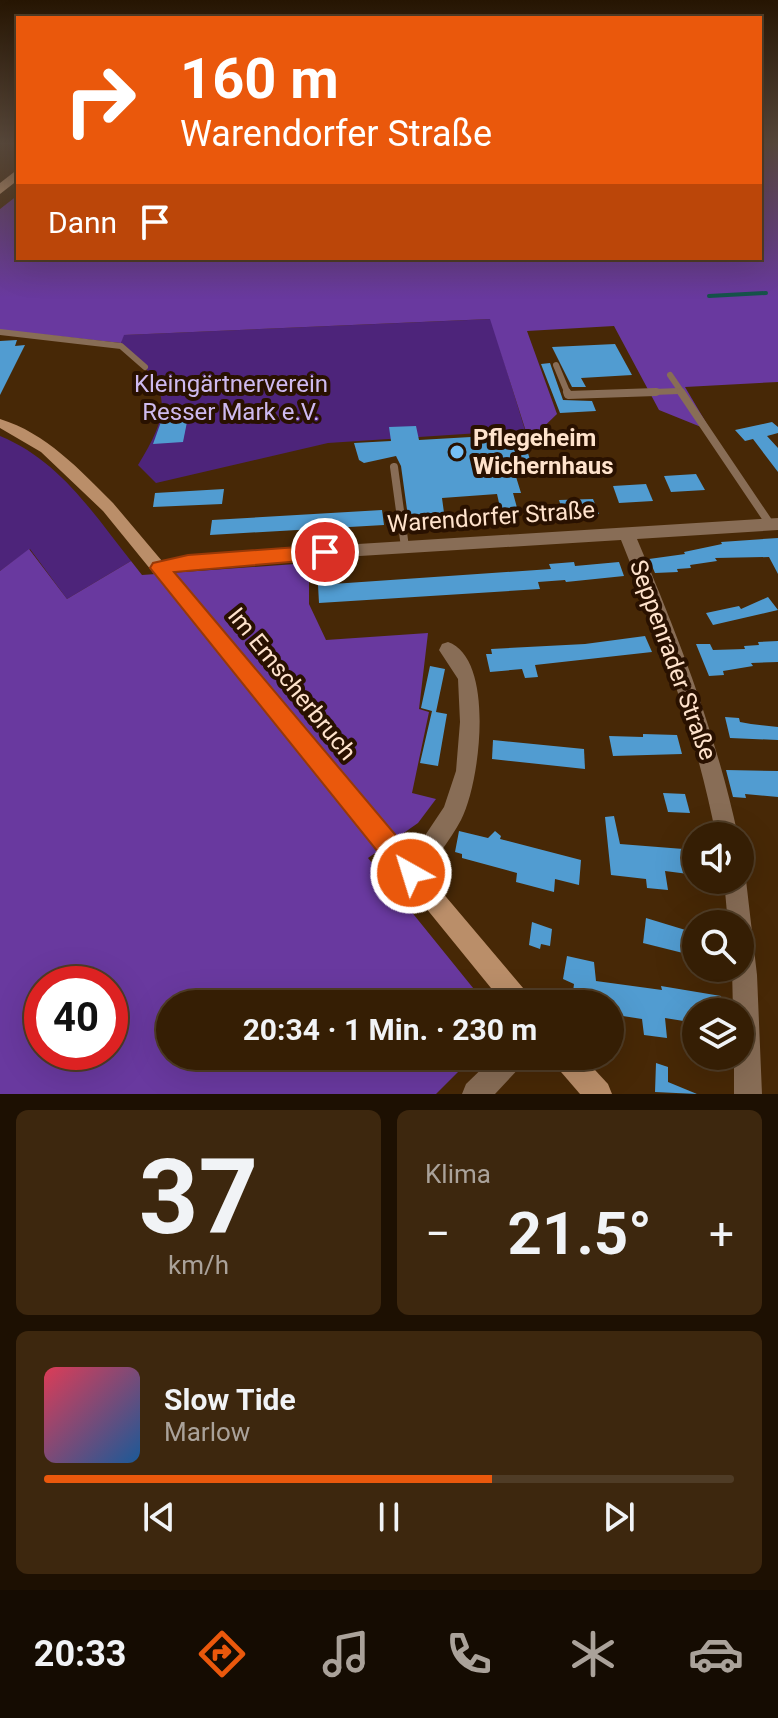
<!DOCTYPE html>
<html lang="de">
<head>
<meta charset="utf-8">
<style>
  :root { --surface:#351e04; --page:#3d270e; --text:#f1f3f6; --muted:#aaa29a; --line:#4f3c26; --accent:#ea580c }
  body { margin:0; font-family:Roboto,sans-serif; background:var(--page); color:var(--text); height:100vh; display:flex; flex-direction:column; font-size:30px; white-space:nowrap }
  * { box-sizing:border-box; margin:0 }
  p { font-size:26px; color:var(--muted) }
  .icon { flex:none; width:44px; height:44px; fill:none; stroke:currentColor; stroke-width:2; stroke-linecap:round; stroke-linejoin:round }
  .map { position:relative; height:1094px; overflow:hidden }
  .panel { display:flex; flex-direction:column; gap:16px; padding:16px; background:#1d1002; flex:1 }
  .panel>* { flex:none }
  .top-card { position:absolute; left:16px; top:16px; width:746px; height:244px; border-radius:0px; box-shadow:0 8px 32px #0002,0 0 0 2px var(--line); background:#ea580c; color:#fff; overflow:hidden }
  .tools { position:absolute; left:682px; top:822px; display:grid; gap:16px }
  .tools a { display:grid; place-items:center; width:72px; height:72px; border-radius:50%; background:var(--surface); box-shadow:0 8px 32px #0002,0 0 0 2px var(--line); font-size:40px }
  .speed { position:absolute; left:24px; top:966px; display:flex; gap:16px; font-size:40px; font-weight:700; text-align:center }
  .speed>* { display:grid; place-content:center; width:104px; height:104px; border-radius:50%; background:var(--surface); box-shadow:0 8px 32px #0002,0 0 0 2px var(--line); line-height:1 }
  .speed .limit { border:12px solid #d22; background:#fff; color:#111 }
  .pin { position:absolute; display:grid; place-items:center; width:68px; height:68px; color:#fff; margin:-34px; border:4px solid #fff; border-radius:50%; box-shadow:0 2px 8px #0007 }
  .me { position:absolute; width:88px; margin:-44px; rotate:321deg; stroke-linejoin:round; filter:drop-shadow(0 0 6px #0008) }
  .turn { display:flex; align-items:center; gap:28px; height:168px; padding:0 32px; font-size:36px }
  .turn .icon { width:104px; height:104px; stroke-width:2.5 }
  .turn b { display:block; font-size:56px; line-height:68px }
  .then { display:flex; align-items:center; height:76px; padding:0 32px; background:#0003; gap:16px; font-size:30px }
  .big { font-size:60px; font-weight:700; line-height:1.1 }
  .panel .card { flex:1; display:flex; flex-direction:column; justify-content:center; gap:12px; min-width:0; padding:0 28px; border-radius:12px; background:var(--page) }
  .panel .dial { align-items:center; gap:0 }
  .dial b { font-size:104px; line-height:1 }
  .song { display:flex; align-items:center; gap:24px }
  .cover { width:96px; height:96px; border-radius:12px; background:linear-gradient(135deg,hsl(350 70% 55%),hsl(210 70% 35%)) }
  .played { height:8px; border-radius:4px; background:linear-gradient(90deg,var(--accent) 65%,var(--line) 65%) }
  .keys { display:flex; justify-content:space-around; direction:ltr }
  .heat { display:flex; justify-content:space-between; align-items:center; font-size:44px; direction:ltr }
  .panel .tiles { flex:1; display:grid; gap:16px; grid-template-columns:1fr 1fr }
  .card:last-child { grid-column:span 2 }
  .trip { position:absolute; left:156px; top:990px; width:468px; height:80px; border-radius:40px; background:var(--surface); box-shadow:0 8px 32px #0002,0 0 0 2px var(--line); font-weight:700; line-height:80px; text-align:center }
  .menu { display:flex; height:128px; justify-content:space-around; align-items:center; background:#150c02; color:var(--muted) }
  .menu .icon { width:56px; height:56px }
  .menu .current { color:var(--accent) }
  .menu b { font-size:36px; color:var(--text) }
  .map>svg:first-child { display:block }
  .green { fill:#4d247a }
  .forest { fill:#69399f; fill-rule:evenodd }
  .lines { fill:none; stroke-linecap:round; stroke-linejoin:round }
  .stream { stroke:#14534b; stroke-width:4 }
  .building { fill:#519cd1 }
  .lane-far1 { stroke:#886d56; stroke-width:6 }
  .lane { stroke:#886d56; stroke-width:8 }
  .street { fill:#886d56; fill-rule:evenodd }
  .secondary { fill:#ba8e69; fill-rule:evenodd }
  .highway { fill:#f9c394; fill-rule:evenodd }
  .route { fill:#ea580c; stroke:#983908; stroke-width:2 }
  .poi-dot { fill:#76c0f7; stroke:#291100; stroke-width:3 }
  .labels { text-anchor:middle; dominant-baseline:central; stroke-width:8; stroke-linejoin:round; paint-order:stroke }
  .park-label { font-size:24px; fill:#cebaef; stroke:#291100 }
  .poi-label { font-size:24px; font-weight:bold; fill:#ffe3cc; stroke:#291100; text-anchor:start }
  .street-label { font-size:24px; fill:#ffe3cc; stroke:#291100 }
</style>
</head>
<body>
<div class="map">
<svg width="778" height="1094" viewBox="0 0 778 1094">
  <rect width="100%" height="100%" fill="#472806"/>
  <g class="green">
    <path d="M491,319L525,430L328,443L156,483L138,465C174,407 170,388 121,343L123,335Z"/>
    <path d="M0,436C59,460 93,513 131,561L67,599L30,549L0,571Z"/>
  </g>
  <g class="forest">
    <polygon points="760,144 778,144 778,382 685,387 711,431 659,410 614,326 527,331 557,414 529,441 490,319 124,335 121,343 0,330 0,209 18,195 18,258 760,258"/>
    <path d="M29,549L67,599L131,561L142,575L309,563V604L326,640L428,633L419,709L429,712L412,793L436,799L418,823L368,858L486,1004H170V1056H474L436,1094H0V571ZM42,984H110V1052H42Z"/>
  </g>
  <g class="lines">
    <polyline class="stream" points="709,296 766,293"/>
  </g>
  <g class="building">
    <polygon points="17,340 15,346 25,345 0,395 0,341"/>
    <polygon points="615,344 632,375 581,378 586,387 572,387 552,347"/>
    <polygon points="550,363 563,400 592,401 596,411 560,413 541,364"/>
    <polygon points="188,417 183,442 153,444 162,419"/>
    <polygon points="772,422 778,427 778,433 767,436 778,448 778,472 753,439 745,441 735,430"/>
    <polygon points="416,426 419,440 522,434 532,466 513,467 521,493 513,493 519,515 502,516 497,494 442,498 445,520 409,524 401,466 396,456 364,463 359,460 354,443 391,441 389,427"/>
    <polygon points="696,474 705,490 671,492 664,476"/>
    <polygon points="646,484 653,501 619,503 613,486"/>
    <polygon points="224,489 222,504 153,507 155,493"/>
    <polygon points="593,499 599,514 564,516 559,500"/>
    <polygon points="382,510 384,525 210,535 212,520"/>
    <polygon points="778,538 778,574 769,557 715,558 717,561 690,565 691,568 677,569 678,572 655,573 649,559 685,554 684,552 722,544 721,542"/>
    <polygon points="574,562 575,566 619,562 624,576 566,582 565,580 538,582 540,589 319,603 318,585 551,569 549,564"/>
    <polygon points="768,597 778,610 713,625 706,613 739,606 741,609"/>
    <polygon points="645,636 652,652 535,665 538,677 525,678 522,669 490,672 486,654 492,654 491,649 585,644"/>
    <polygon points="778,641 778,662 751,663 753,666 723,671 724,675 709,676 696,644 710,644 713,650 745,649 744,646 759,645 758,642"/>
    <polygon points="430,666 445,669 436,712 447,714 438,766 420,763 432,711 421,708"/>
    <polygon points="725,717 739,718 740,722 751,724 778,727 778,740 730,738"/>
    <polygon points="643,734 677,735 682,754 613,756 609,736 643,737"/>
    <polygon points="493,740 584,749 585,769 492,759"/>
    <polygon points="726,770 778,771 778,797 745,794 746,798 733,797"/>
    <polygon points="663,793 685,794 690,813 668,812"/>
    <polygon points="614,816 620,844 696,850 696,875 665,871 668,890 647,888 646,879 611,875 605,817"/>
    <polygon points="459,831 488,838 495,831 501,836 500,839 581,860 579,885 555,879 554,892 516,882 517,873 462,858 462,854 455,852"/>
    <polygon points="646,918 692,932 695,956 643,943"/>
    <polygon points="532,922 552,929 550,946 541,944 540,949 529,945"/>
    <polygon points="567,956 594,962 596,981 662,990 661,986 721,996 723,1011 696,1012 696,1023 665,1018 667,1038 644,1035 642,1019 610,1014 610,1004 586,1002 585,994 573,992 574,984 563,979"/>
    <polygon points="656,1063 668,1067 668,1082 697,1094 655,1092"/>
  </g>
  <g class="lines">
    <g class="lane-far1">
      <polyline points="0,332 121,346 145,367"/>
      <polyline points="556,365 568,394"/>
      <polyline points="670,375 683,394"/>
      <polyline points="601,394 679,391"/>
    </g>
    <g class="lane">
      <polyline points="567,392 568,395 656,392"/>
      <polyline points="681,392 770,524"/>
      <polyline points="394,467 405,547"/>
    </g>
    <g class="street">
      <path d="M778,518V530L637,539C678,636 716,733 738,836H716C696,733 660,637 621,540L245,563L159,574L153,573L151,568L153,563L159,562L245,551Z"/>
      <path d="M448,642C496,659 480,784 461,820C450,841 433,861 419,881L411,884L403,881L400,873L444,807L456,771L460,722L458,679L439,650L442,644Z"/>
      <polygon points="740,871 746,880 757,975 762,1094 734,1094 734,1056 740,1056 740,1012 733,1012 732,968 740,968 740,924 728,924 724,880 740,880"/>
      <polygon points="495,1056 526,1056 522,1065 495,1094 462,1094 466,1084"/>
    </g>
    <g class="secondary">
      <path d="M0,419C46,433 80,470 113,503L529,995L533,1004H504L103,511L41,452L0,428Z"/>
      <polygon points="551,1056 582,1056 608,1084 612,1094 580,1094 555,1065"/>
    </g>
    <polygon class="highway" points="18,169 18,180 0,194 0,183"/>
  </g>
  <linearGradient id="sky" x2="0" y2="1"><stop stop-color="#271603"/><stop offset="0.48" stop-color="#58483b"/><stop offset="1" stop-color="#58483b" stop-opacity="0"/></linearGradient>
  <rect width="778" height="298" fill="url(#sky)"/>
  <polygon class="route" points="325,545 334,552 325,559 174,572 420,864 423,873 420,882 411,886 402,882 150,568 153,563 188,555"/>
  <circle class="poi-dot" cx="457" cy="452" r="8"/>
  <g class="labels">
    <g class="park-label">
      <text x="231" y="384">Kleingärtnerverein<tspan x="231" dy="28">Resser Mark e.V.</tspan></text>
    </g>
    <g class="poi-label">
      <text x="473" y="438">Pflegeheim<tspan x="473" dy="28">Wichernhaus</tspan></text>
    </g>
    <g class="street-label">
      <text transform="translate(491 517) rotate(-4)">Warendorfer Straße</text>
      <text transform="translate(673 660) rotate(70)">Seppenrader Straße</text>
      <text transform="translate(292 684) rotate(51)">Im Emscherbruch</text>
    </g>
  </g>
</svg>
<div class="tools">
<a><svg class="icon" aria-label="sound" viewBox="0 0 24 24"><path d="M4 9h4l5-4v14l-5-4H4zM17 9q2 3 0 6"/></svg></a>
<a><svg class="icon" aria-label="search" viewBox="0 0 24 24"><circle cx="10" cy="10" r="6"/><path d="M15 15l6 6"/></svg></a>
<a><svg class="icon" aria-label="layers" viewBox="0 0 24 24"><path d="M12 4l9 5-9 5-9-5zM3 14l9 5 9-5"/></svg></a>
</div>
<div class="speed"><div class="limit">40</div></div>
<div class="pin" style="left:325px;top:552px;background:#d93025"><svg class="icon" aria-label="arrive" viewBox="0 0 24 24"><path d="M6 21V4h12l-3 4 3 4H6"/></svg></div>
<svg class="me" style="left:411px;top:873px" viewBox="-20 -20 40 40"><circle r="17" fill="#ea580c" stroke="#fff" stroke-width="3"/><path d="M0-11L8 9 0 5-8 9z" fill="#fff"/></svg>
<div class="trip">20:34 · 1 Min. · 230 m</div>
<div class="top-card">
<div class="turn"><svg class="icon" aria-label="right" viewBox="0 0 24 24"><path d="M7 20v-9h11M14 6l5 5-5 5"/></svg><div><b>160 m</b>Warendorfer Straße</div></div>
<div class="then">Dann<svg class="icon" aria-label="arrive" viewBox="0 0 24 24"><path d="M6 21V4h12l-3 4 3 4H6"/></svg></div>
</div>
</div>
<section class="panel">
<div class="tiles">
<div class="card dial"><b>37</b><p>km/h</p></div>
<div class="card"><p>Klima</p>
<div class="heat"><a>−</a><b class="big">21.5°</b><a>+</a></div>
</div>
<div class="card">
<div class="song"><i class="cover"></i><div><b>Slow Tide</b><p>Marlow</p></div></div>
<div class="played"></div>
<div class="keys"><svg class="icon" aria-label="previous" viewBox="0 0 24 24"><path d="M18 5L8 12l10 7zM5 5v14"/></svg><svg class="icon" aria-label="pause" viewBox="0 0 24 24"><path d="M8 5v14M16 5v14"/></svg><svg class="icon" aria-label="next" viewBox="0 0 24 24"><path d="M6 5l10 7-10 7zM19 5v14"/></svg></div>
</div>
</div>
</section>
<nav class="menu">
<b>20:33</b>
<svg class="icon current" aria-label="directions" viewBox="0 0 24 24"><path d="M12 3l9 9-9 9-9-9zM9 14v-3h6M13 9l2 2-2 2"/></svg>
<svg class="icon" aria-label="music" viewBox="0 0 24 24"><path d="M9 18V5l10-2v13"/><circle cx="6" cy="18" r="3"/><circle cx="16" cy="16" r="3"/></svg>
<svg class="icon" aria-label="phone" viewBox="0 0 24 24"><path d="M5 4h4l2 5-3 2q2 4 5 5l2-3 5 2v4C11 20 4 13 5 4z"/></svg>
<svg class="icon" aria-label="climate" viewBox="0 0 24 24"><path d="M12 3v18M4 7l16 10M4 17L20 7"/></svg>
<svg class="icon" aria-label="car" viewBox="0 0 24 24"><path d="M5 17H2v-5l4-1 3-4h7l3 4 3 1v5h-3M9 17h6M6 11h13"/><circle cx="7" cy="17" r="2"/><circle cx="17" cy="17" r="2"/></svg>
</nav>
</body>
</html>
